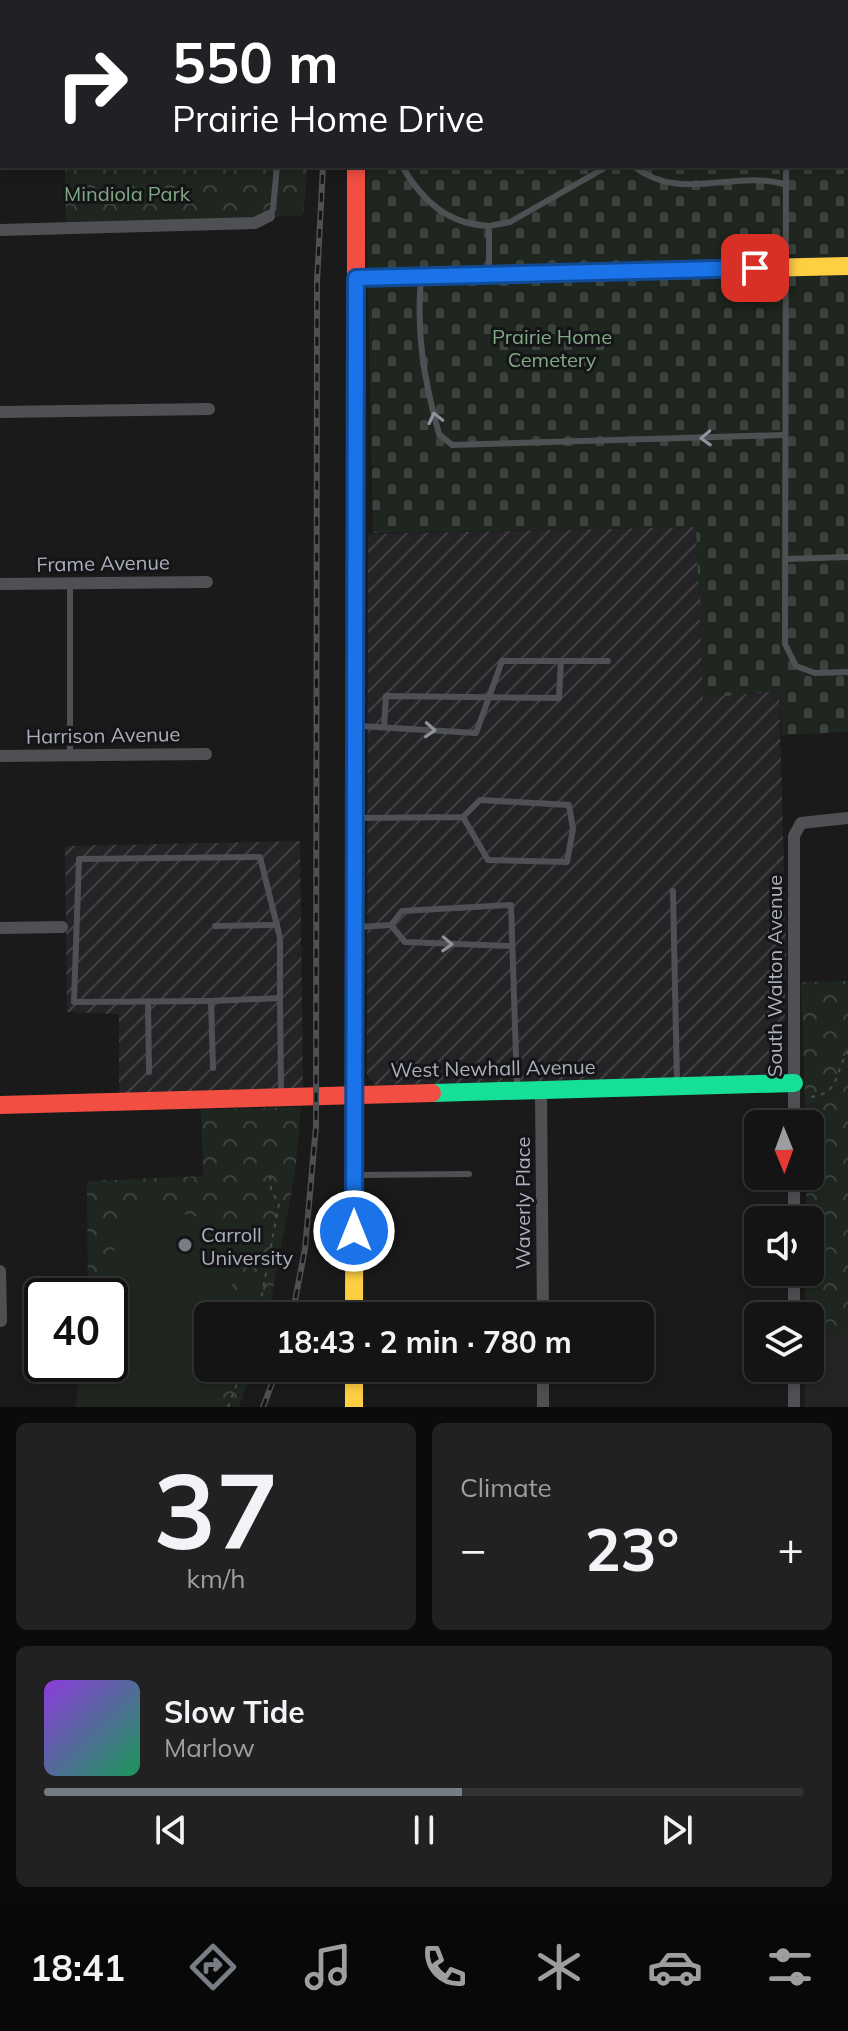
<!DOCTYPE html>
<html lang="en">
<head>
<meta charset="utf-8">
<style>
  :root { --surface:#141414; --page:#212122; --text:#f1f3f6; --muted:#9d9ea0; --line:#333334; --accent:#787c84 }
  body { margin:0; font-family:Mulish,sans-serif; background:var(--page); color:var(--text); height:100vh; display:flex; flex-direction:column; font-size:30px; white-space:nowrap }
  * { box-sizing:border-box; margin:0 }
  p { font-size:26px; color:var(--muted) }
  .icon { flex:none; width:44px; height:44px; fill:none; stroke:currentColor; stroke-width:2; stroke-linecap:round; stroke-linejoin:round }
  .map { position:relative; height:1407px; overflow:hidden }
  .sheet { display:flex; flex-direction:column; gap:16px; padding:16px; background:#0b0b0b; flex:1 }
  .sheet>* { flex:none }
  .top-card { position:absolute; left:0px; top:0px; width:848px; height:168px; box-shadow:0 4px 12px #0003,0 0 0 2px var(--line); background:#202124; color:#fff; overflow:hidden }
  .needle { width:52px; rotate:179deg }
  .buttons { position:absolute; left:744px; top:1110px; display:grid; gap:16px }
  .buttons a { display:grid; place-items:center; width:80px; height:80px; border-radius:12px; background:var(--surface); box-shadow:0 4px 12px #0003,0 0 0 2px var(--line); font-size:40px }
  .speed { position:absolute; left:24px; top:1278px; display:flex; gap:16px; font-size:40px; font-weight:700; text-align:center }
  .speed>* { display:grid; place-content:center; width:104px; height:104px; border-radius:50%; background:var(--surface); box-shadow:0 4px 12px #0003,0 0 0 2px var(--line); line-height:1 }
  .speed .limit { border:4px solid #111; border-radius:12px; background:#fff; color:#111 }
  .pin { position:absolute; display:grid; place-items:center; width:68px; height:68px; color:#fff; margin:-34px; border-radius:16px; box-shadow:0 4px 12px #0006 }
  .me { position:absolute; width:88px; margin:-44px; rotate:0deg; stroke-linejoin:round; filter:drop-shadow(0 0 6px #0008) }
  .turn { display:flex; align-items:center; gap:28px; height:168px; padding:0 40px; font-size:36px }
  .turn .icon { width:104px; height:104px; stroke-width:2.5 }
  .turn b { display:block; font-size:56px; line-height:68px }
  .big { font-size:60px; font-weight:700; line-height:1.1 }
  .sheet .tile { flex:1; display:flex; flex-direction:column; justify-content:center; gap:12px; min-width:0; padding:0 28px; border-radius:12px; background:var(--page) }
  .sheet .dial { align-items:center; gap:0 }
  .dial b { font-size:104px; line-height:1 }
  .song { display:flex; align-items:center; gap:24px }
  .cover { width:96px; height:96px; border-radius:12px; background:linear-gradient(135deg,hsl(270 70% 55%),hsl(150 70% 35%)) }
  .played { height:8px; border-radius:4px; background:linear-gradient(90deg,var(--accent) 55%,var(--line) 55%) }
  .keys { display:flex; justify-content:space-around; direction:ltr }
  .heat { display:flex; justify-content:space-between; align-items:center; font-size:44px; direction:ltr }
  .sheet .tiles { flex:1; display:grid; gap:16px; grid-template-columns:1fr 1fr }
  .tile:last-child { grid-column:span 2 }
  .trip { position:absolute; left:194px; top:1302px; width:460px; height:80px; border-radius:12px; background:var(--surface); box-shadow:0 4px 12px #0003,0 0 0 2px var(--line); font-weight:700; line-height:80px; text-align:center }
  .menu { display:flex; height:128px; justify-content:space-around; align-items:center; background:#080808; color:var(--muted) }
  .menu .icon { width:56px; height:56px }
  .menu .on { color:var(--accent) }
  .menu b { font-size:36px; color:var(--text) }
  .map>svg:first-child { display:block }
  .built { fill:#242427 }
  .industrial { fill:url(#industrial-furrows) }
  .cemetery { fill:url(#cemetery-stones) }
  .park { fill:url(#park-crowns) }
  .garden { fill:#1e261f }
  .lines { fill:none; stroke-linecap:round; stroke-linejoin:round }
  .path { stroke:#4a4c4f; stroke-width:2; stroke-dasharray:4 6; stroke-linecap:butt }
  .lane { stroke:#4f5054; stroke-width:6 }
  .street { stroke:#4f5054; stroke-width:12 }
  .fast { stroke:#16e098; stroke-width:18 }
  .slow { stroke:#ffcf43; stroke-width:18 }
  .jam { stroke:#f24e42; stroke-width:18 }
  .rail-casing { stroke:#4f5053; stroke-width:6 }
  .rail { stroke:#151417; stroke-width:3; stroke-dasharray:9; stroke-linecap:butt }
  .oneway { stroke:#8f939e }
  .route-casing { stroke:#114b97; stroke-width:20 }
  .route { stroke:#1a73e8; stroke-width:14 }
  .poi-dot { fill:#787c84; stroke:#151417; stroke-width:3 }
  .labels { text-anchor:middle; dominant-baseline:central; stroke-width:6; stroke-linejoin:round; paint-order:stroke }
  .park-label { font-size:20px; fill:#80aa84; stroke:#151417 }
  .street-label { font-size:20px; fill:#abb0bd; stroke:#151417 }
  .poi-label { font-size:20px; fill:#abb0bd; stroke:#151417; text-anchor:start }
</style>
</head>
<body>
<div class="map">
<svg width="848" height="1407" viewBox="0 0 848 1407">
  <defs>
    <pattern id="industrial-furrows" width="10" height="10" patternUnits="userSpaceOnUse" patternTransform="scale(2)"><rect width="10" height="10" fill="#242427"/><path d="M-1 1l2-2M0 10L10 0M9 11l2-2" fill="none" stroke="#414144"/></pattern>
    <pattern id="cemetery-stones" width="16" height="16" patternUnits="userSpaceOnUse" patternTransform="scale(2)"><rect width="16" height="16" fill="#1e261f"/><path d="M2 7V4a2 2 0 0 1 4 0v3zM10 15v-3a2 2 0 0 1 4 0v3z" fill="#3c433e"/></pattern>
    <pattern id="park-crowns" width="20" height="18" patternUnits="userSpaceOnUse" patternTransform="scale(2)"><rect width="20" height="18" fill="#1e261f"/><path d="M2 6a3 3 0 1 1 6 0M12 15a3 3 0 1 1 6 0" fill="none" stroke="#3c433e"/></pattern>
  </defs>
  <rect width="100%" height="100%" fill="#1a1a1b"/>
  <polygon class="built" points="848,1334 848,1407 805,1407 805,1368 810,1368 810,1335"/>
  <g class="industrial">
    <polygon points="696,527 703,698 779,691 786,943 784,1073 780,1076 375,1085 367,1075 368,534"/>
    <polygon points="300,841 303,1090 119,1096 119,1014 67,1012 65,846"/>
  </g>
  <polygon class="cemetery" points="395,0 848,0 848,732 782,735 779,691 703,698 696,527 373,533 366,189 367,166 846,166 846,2"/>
  <g class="park">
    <polygon points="0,0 337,0 2,2 0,94"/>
    <polygon points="65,166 308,166 303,216 66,222"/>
    <polygon points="848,981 848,1334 810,1335 810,1316 805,1316 805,1272 810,1272 810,1220 805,1220 810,1124 806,1124 801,982"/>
    <polygon points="301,1107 295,1173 268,1316 208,1316 208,1368 253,1368 239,1407 76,1407 81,1364 110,1364 110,1296 88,1296 87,1181 203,1176 201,1110"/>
  </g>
  <polygon class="garden" points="124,1201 244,1227 226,1316 208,1316 208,1368 215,1368 207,1407 126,1407 84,1398 91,1364 110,1364 110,1296 105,1296"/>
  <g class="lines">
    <g class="path">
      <path d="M811,1097C841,1093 834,1072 848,1052"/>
      <polyline points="258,1316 279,1204 271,1190 270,1172"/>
      <polyline points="228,1407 243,1368"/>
    </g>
    <g class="lane">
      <polyline points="463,0 463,2"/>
      <polyline points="765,0 765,2"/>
      <polyline points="805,0 805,2"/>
      <polyline points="299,2 299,0"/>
      <polyline points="846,97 848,95"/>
      <polyline points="846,107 848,108"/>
      <path d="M402,166C423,202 448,224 489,226"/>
      <path d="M633,166C680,203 733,170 784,184"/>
      <polyline points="786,166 785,644 796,666 815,673 848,672"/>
      <polyline points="269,216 273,209 277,166"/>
      <polyline points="489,272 489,226 510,222 608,166"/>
      <path d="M421,278C416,334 424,380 439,434L452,445L784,435"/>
      <polyline points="787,559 848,557"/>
      <polyline points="359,726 476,733 502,661 608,661"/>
      <polyline points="384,727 386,696 559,698 561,661"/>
      <polyline points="70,755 70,583"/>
      <polyline points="359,818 463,817 480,800 569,805 573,829 567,862 488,860 463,817"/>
      <polyline points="673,891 677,1083"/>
      <polyline points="391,925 405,942 512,946"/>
      <polyline points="215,926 277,925"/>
      <polyline points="359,927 391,925 402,911 511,905 517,1086"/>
      <polyline points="148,1001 149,1072"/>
      <polyline points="211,1001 74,1002 79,859 260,857 280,938 280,998"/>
      <polyline points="213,1068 211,1001 280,998 281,1094"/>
      <polyline points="357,1175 469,1174"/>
    </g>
    <g class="street">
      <polyline points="370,2 374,0"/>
      <polyline points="0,230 255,223 269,216"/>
      <polyline points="0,412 209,409"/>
      <polyline points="0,584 207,582"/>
      <polyline points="0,756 206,754"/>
      <polyline points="0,928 62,927"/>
      <polyline points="541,1090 543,1316"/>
      <polyline points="794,1124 794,836 801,823 848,818"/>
      <polyline points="794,1220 794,1176"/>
      <polyline points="0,1271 1,1321"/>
      <polyline points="794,1316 794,1272"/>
      <polyline points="543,1407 543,1368"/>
      <polyline points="794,1407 794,1368"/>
    </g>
    <g class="fast">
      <polyline points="356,0 356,2"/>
      <polyline points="355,988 356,438"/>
      <polyline points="432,1093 794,1083"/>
    </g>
    <g class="slow">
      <polyline points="356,278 848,266"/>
      <polyline points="354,1316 355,988"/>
      <polyline points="354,1368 354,1407"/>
    </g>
    <g class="jam">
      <polyline points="356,438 356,166"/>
      <polyline points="0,1105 432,1093"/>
    </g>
    <defs>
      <g id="rail">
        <polyline points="345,2 346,0"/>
        <polyline points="292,1316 305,1249 316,1126 317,282 323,166"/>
        <polyline points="263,1407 278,1368"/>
      </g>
    </defs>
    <use href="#rail" class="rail-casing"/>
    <use href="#rail" class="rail"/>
  </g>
  <defs><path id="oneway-chevron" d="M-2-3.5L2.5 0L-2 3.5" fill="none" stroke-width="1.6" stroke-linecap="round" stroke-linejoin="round" transform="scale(2)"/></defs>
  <g class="oneway">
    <use href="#oneway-chevron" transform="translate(435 418) rotate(-103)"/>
    <use href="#oneway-chevron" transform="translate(706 438) rotate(178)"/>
    <use href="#oneway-chevron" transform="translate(430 730) rotate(3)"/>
    <use href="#oneway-chevron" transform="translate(447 944) rotate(2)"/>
  </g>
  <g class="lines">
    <defs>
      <polyline id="route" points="354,1231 356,278 755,268"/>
    </defs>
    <use href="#route" class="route-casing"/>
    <use href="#route" class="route"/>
  </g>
  <circle class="poi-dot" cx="185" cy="1245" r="8"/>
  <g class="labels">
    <g class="park-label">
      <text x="127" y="193">Mindiola Park</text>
      <text x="552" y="336">Prairie Home<tspan x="552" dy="23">Cemetery</tspan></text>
    </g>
    <g class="street-label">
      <text transform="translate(103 563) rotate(-1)">Frame Avenue</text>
      <text transform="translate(103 735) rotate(-1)">Harrison Avenue</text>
      <text transform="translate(774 976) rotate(-90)">South Walton Avenue</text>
      <text transform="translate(493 1068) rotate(-1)">West Newhall Avenue</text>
      <text transform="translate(522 1203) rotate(-90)">Waverly Place</text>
    </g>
    <g class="poi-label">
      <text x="201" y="1234">Carroll<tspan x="201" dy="23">University</tspan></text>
    </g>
  </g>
</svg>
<div class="buttons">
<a><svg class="needle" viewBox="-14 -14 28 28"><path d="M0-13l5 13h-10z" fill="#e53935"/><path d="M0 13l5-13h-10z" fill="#9d9ea0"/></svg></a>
<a><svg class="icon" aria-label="sound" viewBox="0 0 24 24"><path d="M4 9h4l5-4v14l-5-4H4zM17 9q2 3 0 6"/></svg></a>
<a><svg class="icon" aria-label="layers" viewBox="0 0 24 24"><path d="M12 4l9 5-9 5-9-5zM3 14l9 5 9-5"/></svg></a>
</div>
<div class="speed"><div class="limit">40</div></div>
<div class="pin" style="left:755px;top:268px;background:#d93025"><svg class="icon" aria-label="arrive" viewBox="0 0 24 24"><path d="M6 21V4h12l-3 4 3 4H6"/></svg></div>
<svg class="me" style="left:354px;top:1231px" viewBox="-20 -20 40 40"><circle r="17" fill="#1a73e8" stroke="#fff" stroke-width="3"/><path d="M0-11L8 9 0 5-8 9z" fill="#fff"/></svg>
<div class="trip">18:43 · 2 min · 780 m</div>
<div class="top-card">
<div class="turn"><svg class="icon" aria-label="right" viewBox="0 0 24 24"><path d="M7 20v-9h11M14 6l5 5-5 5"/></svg><div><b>550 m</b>Prairie Home Drive</div></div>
</div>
</div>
<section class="sheet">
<div class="tiles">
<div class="tile dial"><b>37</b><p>km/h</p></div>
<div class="tile"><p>Climate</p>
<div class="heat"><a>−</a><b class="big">23°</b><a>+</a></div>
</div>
<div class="tile">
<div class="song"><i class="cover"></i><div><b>Slow Tide</b><p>Marlow</p></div></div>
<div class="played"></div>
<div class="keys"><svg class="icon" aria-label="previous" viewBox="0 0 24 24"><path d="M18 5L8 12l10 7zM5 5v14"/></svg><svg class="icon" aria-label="pause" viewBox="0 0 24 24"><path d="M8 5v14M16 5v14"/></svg><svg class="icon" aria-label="next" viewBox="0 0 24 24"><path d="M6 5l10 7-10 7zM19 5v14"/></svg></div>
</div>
</div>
</section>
<nav class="menu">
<b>18:41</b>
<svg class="icon on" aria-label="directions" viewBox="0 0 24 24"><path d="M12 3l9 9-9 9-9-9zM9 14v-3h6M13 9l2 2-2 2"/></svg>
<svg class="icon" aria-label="music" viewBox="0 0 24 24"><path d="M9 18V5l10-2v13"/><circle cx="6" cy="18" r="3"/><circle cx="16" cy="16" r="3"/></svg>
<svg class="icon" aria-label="phone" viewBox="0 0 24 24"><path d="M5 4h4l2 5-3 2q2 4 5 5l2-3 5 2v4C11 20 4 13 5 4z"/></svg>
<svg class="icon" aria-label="climate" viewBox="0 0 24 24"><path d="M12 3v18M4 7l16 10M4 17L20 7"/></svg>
<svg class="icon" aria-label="car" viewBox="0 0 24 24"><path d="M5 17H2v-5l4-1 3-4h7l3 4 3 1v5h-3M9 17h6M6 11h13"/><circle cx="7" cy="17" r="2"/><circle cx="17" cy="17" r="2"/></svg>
<svg class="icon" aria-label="filters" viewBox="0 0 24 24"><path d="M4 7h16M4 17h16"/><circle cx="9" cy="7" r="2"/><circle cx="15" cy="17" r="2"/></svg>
</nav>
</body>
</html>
